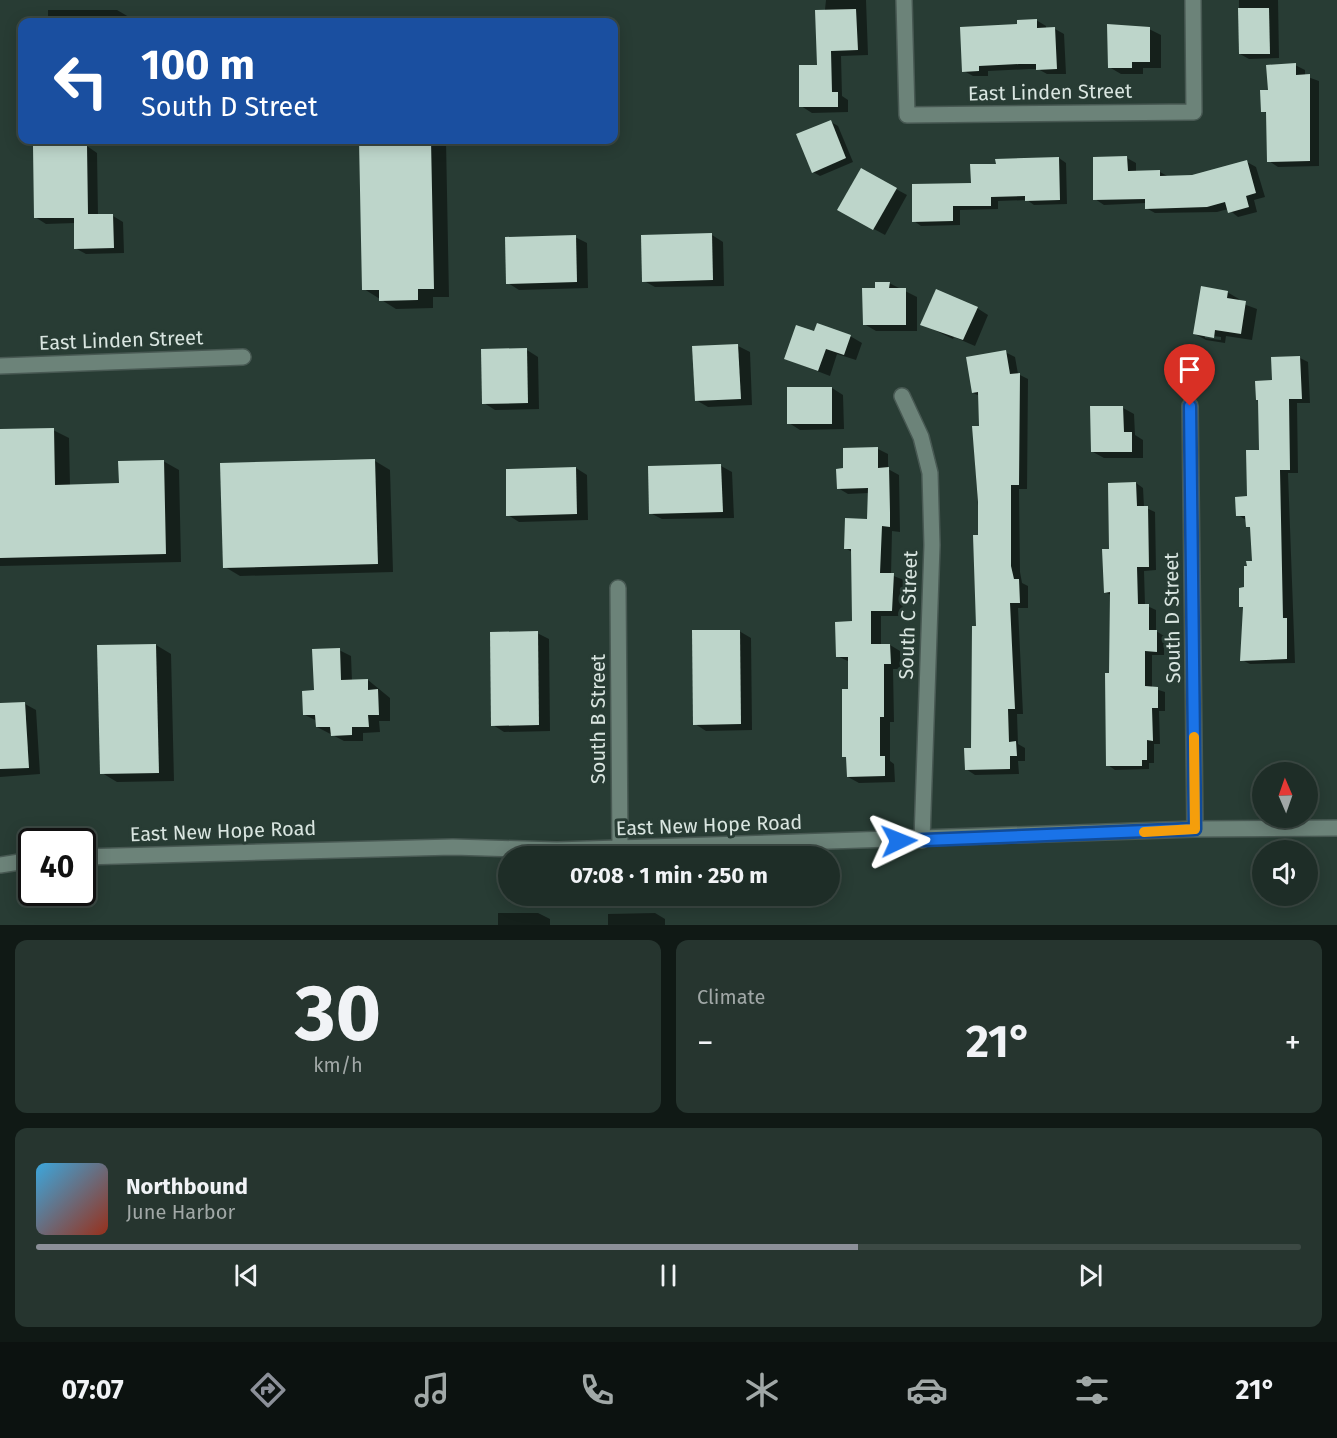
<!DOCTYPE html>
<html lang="en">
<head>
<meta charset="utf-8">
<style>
  :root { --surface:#1e2d27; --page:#26352f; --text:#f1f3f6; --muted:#a1a8a7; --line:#3c4944; --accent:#8c9099 }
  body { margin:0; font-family:"Fira Sans",sans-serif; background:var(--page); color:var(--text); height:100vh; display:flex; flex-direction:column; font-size:22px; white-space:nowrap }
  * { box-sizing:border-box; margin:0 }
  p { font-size:20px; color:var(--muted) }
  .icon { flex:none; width:33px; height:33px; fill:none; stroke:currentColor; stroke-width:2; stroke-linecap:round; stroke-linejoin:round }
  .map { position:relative; height:925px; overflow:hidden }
  .sheet { display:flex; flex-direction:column; gap:15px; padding:15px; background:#101915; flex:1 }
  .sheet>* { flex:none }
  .hud { position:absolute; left:18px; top:18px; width:600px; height:126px; border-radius:12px; box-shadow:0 3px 15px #0003,0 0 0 2px var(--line); background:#1a4fa0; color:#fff; overflow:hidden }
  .needle { width:39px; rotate:358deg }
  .buttons { position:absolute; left:1252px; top:762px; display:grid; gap:12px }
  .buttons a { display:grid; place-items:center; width:66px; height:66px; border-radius:50%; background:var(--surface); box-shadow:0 3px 15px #0003,0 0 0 2px var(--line); font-size:30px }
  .speed { position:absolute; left:18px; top:828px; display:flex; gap:12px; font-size:30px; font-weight:700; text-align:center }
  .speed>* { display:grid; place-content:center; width:78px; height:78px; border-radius:50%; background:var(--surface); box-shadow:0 3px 15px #0003,0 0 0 2px var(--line); line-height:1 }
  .speed .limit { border:3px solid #111; border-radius:9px; background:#fff; color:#111 }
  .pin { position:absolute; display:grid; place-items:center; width:51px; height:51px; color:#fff; margin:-62px -26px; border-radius:50% 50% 50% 0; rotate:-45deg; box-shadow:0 0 6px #0007 }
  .pin .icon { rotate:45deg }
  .me { position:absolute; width:66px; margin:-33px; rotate:88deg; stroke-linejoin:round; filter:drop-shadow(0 0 4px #0008) }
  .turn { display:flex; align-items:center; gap:21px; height:126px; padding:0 24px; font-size:27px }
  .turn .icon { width:78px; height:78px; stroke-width:2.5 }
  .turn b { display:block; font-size:42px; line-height:51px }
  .big { font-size:45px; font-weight:700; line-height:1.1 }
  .sheet .card { flex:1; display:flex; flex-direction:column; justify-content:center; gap:9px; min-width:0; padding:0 21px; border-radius:12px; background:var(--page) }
  .sheet .dial { align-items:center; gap:0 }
  .dial b { font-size:78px; line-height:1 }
  .song { display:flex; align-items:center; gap:18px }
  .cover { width:72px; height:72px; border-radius:9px; background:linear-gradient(135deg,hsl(200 70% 55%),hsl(10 70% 35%)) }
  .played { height:6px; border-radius:3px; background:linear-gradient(90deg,var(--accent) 65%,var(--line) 65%) }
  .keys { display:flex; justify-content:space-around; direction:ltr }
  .heat { display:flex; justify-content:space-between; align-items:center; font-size:33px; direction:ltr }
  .sheet .tiles { flex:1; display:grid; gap:15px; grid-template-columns:1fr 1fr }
  .card:last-child { grid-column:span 2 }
  .trip { position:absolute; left:498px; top:846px; width:342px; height:60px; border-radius:30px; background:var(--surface); box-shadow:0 3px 15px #0003,0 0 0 2px var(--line); font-weight:700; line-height:60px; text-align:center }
  .tabs { display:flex; height:96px; justify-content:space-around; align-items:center; background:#0c1210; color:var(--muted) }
  .tabs .icon { width:42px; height:42px }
  .tabs .on { color:var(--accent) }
  .tabs b { font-size:27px; color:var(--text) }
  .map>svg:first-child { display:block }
  .shadow { fill:#0007; fill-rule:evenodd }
  .building { fill:#bdd5ca }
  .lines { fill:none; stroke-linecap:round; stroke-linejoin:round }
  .minor-casing { stroke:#485953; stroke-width:18 }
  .minor { stroke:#6c8379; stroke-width:15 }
  .route-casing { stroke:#114b97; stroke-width:15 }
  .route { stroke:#1a73e8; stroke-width:10 }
  .slow { stroke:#f59e0b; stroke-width:10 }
  .labels { text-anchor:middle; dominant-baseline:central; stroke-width:6; stroke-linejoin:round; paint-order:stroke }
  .street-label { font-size:20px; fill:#d9e5e0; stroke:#283c34 }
</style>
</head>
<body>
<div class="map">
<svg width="1337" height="925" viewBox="0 0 1337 925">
  <rect width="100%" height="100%" fill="#283c34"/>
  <g class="shadow">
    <polygon points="826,0 866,0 868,55 841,56 842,96 848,100 848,112 812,113 801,106 819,66"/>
    <polygon points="1239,0 1278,0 1279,58 1249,59 1240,54"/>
    <polygon points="48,10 117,10 129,17 128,22 48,22"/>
    <polygon points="1036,20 1046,26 1046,29 1055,29 1064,34 1066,74 1047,74 1038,69 1029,69 988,71 988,76 973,76 964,71 1019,26"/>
    <polygon points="1149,29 1161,35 1161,68 1143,68 1143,74 1121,74 1109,67"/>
    <polygon points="1295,65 1305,70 1305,76 1319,81 1319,166 1278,167 1269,161 1268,114 1263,111 1269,91"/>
    <polygon points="831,122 838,126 853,162 820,176 813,172"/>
    <polygon points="361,140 446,140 449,297 433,297 433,308 396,309 364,289"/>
    <polygon points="87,146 97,153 98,216 113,216 123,222 124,253 86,254 75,248 75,223 46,224 35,217"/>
    <polygon points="1059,158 1066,163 1067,204 1034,205 1027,200 998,201 998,209 960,210 960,225 921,226 914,221 997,165"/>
    <polygon points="1127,158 1136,163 1136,172 1160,172 1169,177 1192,177 1247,162 1256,167 1265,197 1254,200 1257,212 1238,217 1228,209 1217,212 1155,213 1146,208 1146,203 1104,205 1095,199"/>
    <polygon points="861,170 907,195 885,235 839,210"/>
    <polygon points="712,235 723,242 724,286 655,287 644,281"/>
    <polygon points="575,237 587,243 588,288 519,290 508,283"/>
    <polygon points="889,283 917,297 917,331 876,331 864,324 877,290"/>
    <path d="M1227,292L1239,299L1238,302L1257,309L1252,340L1226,336L1225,343L1206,340L1195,334ZM1205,335L1221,337V340L1205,338Z"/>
    <polygon points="977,308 988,315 975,346 954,337 953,339 922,324"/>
    <polygon points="815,333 850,336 862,343 856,360 837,354 830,376 786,359"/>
    <polygon points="738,346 750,352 752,405 708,407 696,400"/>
    <polygon points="527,350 538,357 539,409 495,410 484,403"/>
    <polygon points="1005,352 1015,357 1018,374 1028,379 1027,489 1019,489 1020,572 1022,583 1028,586 1028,608 1018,608 1023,714 1017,714 1018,744 1025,748 1025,761 1018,761 1019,774 975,775 966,769 973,749 978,628 980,537 973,428 980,427 980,396 973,393"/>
    <polygon points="1272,358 1300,358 1308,362 1310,403 1297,403 1298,473 1288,473 1295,663 1250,664 1242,660 1244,608 1240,606 1254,562 1252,528 1248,526 1246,520 1238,515 1248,498 1260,452 1273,382"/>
    <polygon points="832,388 843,395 844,429 800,430 789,423"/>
    <polygon points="1123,408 1134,414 1135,435 1143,440 1143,458 1104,458 1093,452"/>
    <polygon points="53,430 69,438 70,486 120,485 163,461 179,470 181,562 0,566 0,431"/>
    <polygon points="878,449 888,454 888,469 899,475 900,532 892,531 891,575 904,580 902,616 881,616 881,645 890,645 900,651 901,669 893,669 894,722 890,722 890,761 894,764 895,782 859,783 848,777 848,758 844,756 850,662 837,656 853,623 852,552 845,548 869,520 869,493 848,494 838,488 845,470"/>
    <polygon points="375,461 390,470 393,572 240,576 225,567"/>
    <polygon points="721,466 732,472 734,518 662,519 650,513"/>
    <polygon points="576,468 587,475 588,520 519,522 508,515"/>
    <polygon points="1136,483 1143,488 1144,507 1155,512 1156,570 1144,571 1145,605 1156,610 1156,631 1164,636 1164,655 1152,655 1152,688 1165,692 1165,711 1159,711 1160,744 1154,744 1154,763 1149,763 1149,769 1115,770 1108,765 1111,595 1105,592 1111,550"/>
    <polygon points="739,631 751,638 752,730 706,731 695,724"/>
    <polygon points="537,633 549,639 550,731 504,732 493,725"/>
    <polygon points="156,645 171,654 174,781 117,782 102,773"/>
    <polygon points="339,650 351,656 352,681 368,680 390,698 390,721 379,721 380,732 363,733 363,741 344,741 317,727 317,721 305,715"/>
    <polygon points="25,704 36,710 40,774 0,777 0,705"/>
    <polygon points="498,913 538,913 550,919 550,925 498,925"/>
    <polygon points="655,913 665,919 665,925 608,925 608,914"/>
  </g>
  <g class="building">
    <polygon points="1238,8 1269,8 1270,54 1239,54"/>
    <polygon points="856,9 858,50 831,51 832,92 838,92 838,107 799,107 799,65 817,65 815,10"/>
    <polygon points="1037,19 1037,28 1055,27 1057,69 1036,70 1036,64 1019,64 979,66 979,71 962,72 960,27 1017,24 1017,20"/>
    <polygon points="1107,24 1150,27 1150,62 1132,62 1132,68 1108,68"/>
    <polygon points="1296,63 1296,75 1310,74 1310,161 1267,162 1266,112 1261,112 1260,90 1268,90 1266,65"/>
    <polygon points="831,120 846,158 812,173 796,134"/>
    <polygon points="359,140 431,140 434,289 418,289 418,300 379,301 379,290 362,290"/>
    <polygon points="87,145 88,214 113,214 114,248 74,249 74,218 34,218 33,146"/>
    <polygon points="1127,156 1128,171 1160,170 1160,176 1192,175 1247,160 1256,193 1246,196 1249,207 1228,213 1225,202 1207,207 1145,209 1145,199 1093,200 1093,157"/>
    <polygon points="1059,157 1060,200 1025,201 1025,196 991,197 991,206 953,206 953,221 912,222 912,184 971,183 970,164 996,164 995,159"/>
    <polygon points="861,168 897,188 873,230 837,210"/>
    <polygon points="712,233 713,280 642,282 641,235"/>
    <polygon points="576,235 577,282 506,284 505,237"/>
    <polygon points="875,282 890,282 889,288 906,288 906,325 863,325 862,288 875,288"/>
    <polygon points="1201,286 1228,291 1227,298 1246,301 1241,334 1215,330 1214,338 1193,334"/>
    <polygon points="936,289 978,307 963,340 920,325"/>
    <polygon points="817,323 851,335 844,355 826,349 818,371 784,359 796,325 814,331"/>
    <polygon points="738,344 741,399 695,401 692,346"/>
    <polygon points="527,348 528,403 482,404 481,349"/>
    <polygon points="1006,350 1010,374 1020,373 1019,485 1011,485 1011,566 1014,579 1019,579 1020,603 1010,603 1015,709 1008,709 1009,742 1016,741 1017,756 1010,756 1010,769 965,770 964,748 971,748 972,626 976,626 973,535 978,535 978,502 972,426 979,426 978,392 972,393 966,357"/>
    <polygon points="1300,356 1302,399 1289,399 1290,470 1280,470 1283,618 1287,618 1287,659 1240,661 1243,607 1239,607 1239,588 1244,587 1244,566 1247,566 1246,561 1252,561 1250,527 1246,527 1245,516 1236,516 1235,497 1247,496 1246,450 1259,450 1258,400 1256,400 1255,381 1272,380 1271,357"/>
    <rect x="787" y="387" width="45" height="37"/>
    <polygon points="1090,406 1123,406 1124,432 1132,432 1132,452 1091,452"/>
    <polygon points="54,428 55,485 119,483 118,461 164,460 166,554 0,558 0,429"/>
    <polygon points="878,447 878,468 889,467 890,512 890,527 882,526 880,573 894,573 892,611 871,611 871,644 890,644 891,664 884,664 884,717 880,717 880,756 885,756 885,776 847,777 846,757 842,757 842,689 848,689 848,657 836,657 835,622 852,621 851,549 844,549 845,518 867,519 868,488 837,489 836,469 843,468 843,448"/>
    <polygon points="375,459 378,564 223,568 220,463"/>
    <polygon points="721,464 723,512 649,514 648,466"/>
    <polygon points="576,467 577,514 506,516 506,469"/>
    <polygon points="1136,482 1137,506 1148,506 1149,567 1137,567 1138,604 1149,604 1149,630 1157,630 1157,652 1145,651 1145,686 1158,687 1158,708 1152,708 1153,741 1147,740 1147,760 1142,760 1142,766 1106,766 1105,673 1109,673 1110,592 1104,593 1102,549 1109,549 1108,483"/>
    <polygon points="692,630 740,630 741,724 693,725"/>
    <polygon points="538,631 539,725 491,726 490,632"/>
    <polygon points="156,644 159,773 100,774 97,645"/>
    <polygon points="340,648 341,680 368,679 368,690 378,689 379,715 368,715 369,727 352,727 352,735 331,736 330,727 316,727 315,715 303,715 302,691 314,690 312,649"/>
    <polygon points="25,702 29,768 0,769 0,703"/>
  </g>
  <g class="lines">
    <defs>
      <g id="minor">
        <polyline points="904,0 907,115 1194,112 1193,0"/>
        <polyline points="0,366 243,357"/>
        <polyline points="902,396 921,437 930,473 932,545 922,840"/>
        <polyline points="1190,406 1195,829"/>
        <polyline points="618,588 620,848"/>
        <polyline points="82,857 453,847 557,850 1195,829 1337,828"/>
        <polyline points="0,865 32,860"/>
      </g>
    </defs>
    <use href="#minor" class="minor-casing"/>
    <use href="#minor" class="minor"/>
  </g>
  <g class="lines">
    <defs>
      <polyline id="route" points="899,841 1195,829 1190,406"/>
    </defs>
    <use href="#route" class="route-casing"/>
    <use href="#route" class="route"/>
    <polyline class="slow" points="1144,832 1195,829 1194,737"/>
  </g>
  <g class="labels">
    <g class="street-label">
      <text transform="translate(1050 92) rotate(-1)">East Linden Street</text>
      <text transform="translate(121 340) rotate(-2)">East Linden Street</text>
      <text transform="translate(908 615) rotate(-88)">South C Street</text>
      <text transform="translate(1172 618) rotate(-91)">South D Street</text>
      <text transform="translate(598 719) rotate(-90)">South B Street</text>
      <text transform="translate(709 825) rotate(-2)">East New Hope Road</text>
      <text transform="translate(223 831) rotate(-2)">East New Hope Road</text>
    </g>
  </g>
</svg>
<div class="buttons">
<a><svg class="needle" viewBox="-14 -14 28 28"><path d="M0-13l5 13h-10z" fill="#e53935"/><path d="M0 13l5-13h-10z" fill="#a1a8a7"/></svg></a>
<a><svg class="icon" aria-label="sound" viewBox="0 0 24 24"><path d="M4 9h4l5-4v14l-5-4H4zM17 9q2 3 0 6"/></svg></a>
</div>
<div class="speed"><div class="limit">40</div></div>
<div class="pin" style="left:1190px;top:406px;background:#d93025"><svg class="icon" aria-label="arrive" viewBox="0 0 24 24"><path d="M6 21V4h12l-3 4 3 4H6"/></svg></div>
<svg class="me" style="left:899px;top:841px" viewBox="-20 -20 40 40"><path d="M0-17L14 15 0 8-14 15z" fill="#1a73e8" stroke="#fff" stroke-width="4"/></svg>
<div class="trip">07:08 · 1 min · 250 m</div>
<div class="hud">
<div class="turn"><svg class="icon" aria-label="left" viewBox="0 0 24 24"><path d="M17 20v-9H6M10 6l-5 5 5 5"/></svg><div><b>100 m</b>South D Street</div></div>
</div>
</div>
<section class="sheet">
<div class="tiles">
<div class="card dial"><b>30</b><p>km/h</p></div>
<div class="card"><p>Climate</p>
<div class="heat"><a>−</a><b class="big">21°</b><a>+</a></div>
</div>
<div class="card">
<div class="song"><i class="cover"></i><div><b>Northbound</b><p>June Harbor</p></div></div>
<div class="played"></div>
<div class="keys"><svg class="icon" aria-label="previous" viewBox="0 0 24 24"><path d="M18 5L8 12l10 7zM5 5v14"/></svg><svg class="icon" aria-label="pause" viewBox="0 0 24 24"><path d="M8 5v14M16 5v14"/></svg><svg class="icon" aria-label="next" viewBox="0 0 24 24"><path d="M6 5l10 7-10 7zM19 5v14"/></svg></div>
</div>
</div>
</section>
<nav class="tabs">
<b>07:07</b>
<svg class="icon on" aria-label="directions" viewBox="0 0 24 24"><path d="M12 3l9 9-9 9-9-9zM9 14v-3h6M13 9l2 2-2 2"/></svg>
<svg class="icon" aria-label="music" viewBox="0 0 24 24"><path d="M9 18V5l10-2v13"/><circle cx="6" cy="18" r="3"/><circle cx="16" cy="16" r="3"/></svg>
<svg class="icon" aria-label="phone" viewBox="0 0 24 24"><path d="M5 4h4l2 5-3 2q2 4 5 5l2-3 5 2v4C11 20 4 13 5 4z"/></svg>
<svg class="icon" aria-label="climate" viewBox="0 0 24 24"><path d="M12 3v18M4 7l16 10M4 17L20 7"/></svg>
<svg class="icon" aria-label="car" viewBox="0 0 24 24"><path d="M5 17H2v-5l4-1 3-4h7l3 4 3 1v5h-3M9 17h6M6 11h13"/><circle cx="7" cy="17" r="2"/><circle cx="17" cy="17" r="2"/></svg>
<svg class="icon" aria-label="filters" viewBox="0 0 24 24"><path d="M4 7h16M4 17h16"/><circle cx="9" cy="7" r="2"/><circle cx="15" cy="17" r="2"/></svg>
<b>21°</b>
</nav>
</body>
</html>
